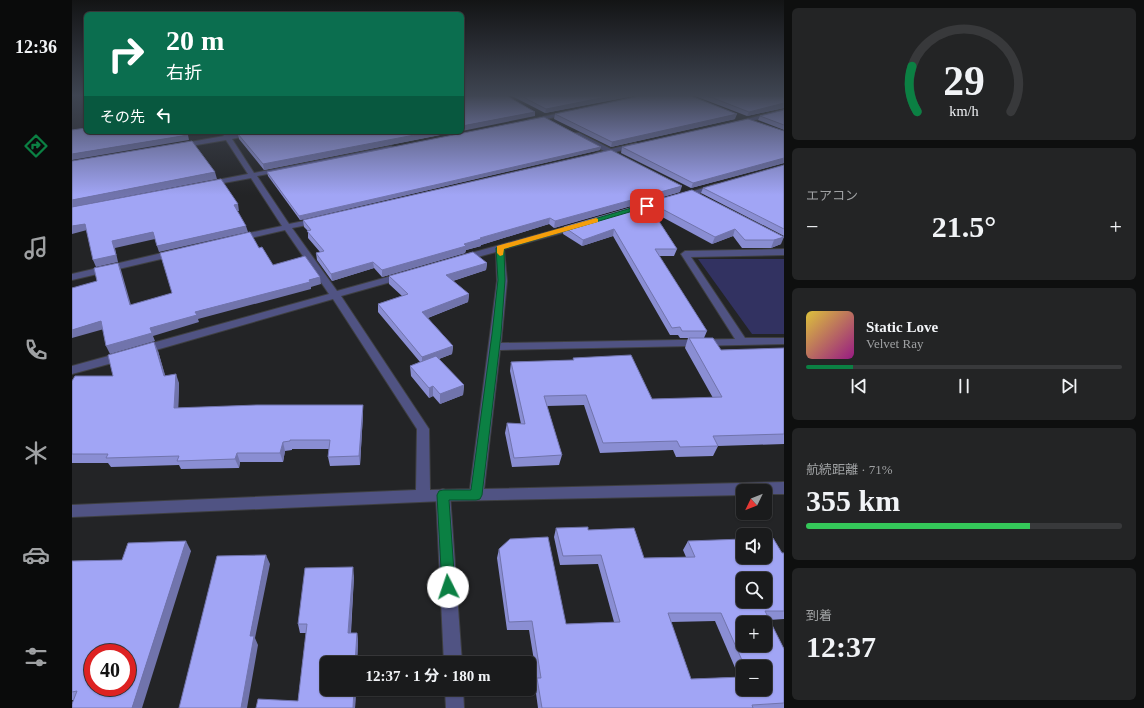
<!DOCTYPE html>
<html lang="ja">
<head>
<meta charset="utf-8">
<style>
  :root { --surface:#1a1b1c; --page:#232425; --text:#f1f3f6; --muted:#9fa1a3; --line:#38393b; --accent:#0b8043 }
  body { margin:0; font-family:"Times New Roman","Noto Sans JP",serif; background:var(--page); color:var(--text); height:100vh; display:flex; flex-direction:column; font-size:15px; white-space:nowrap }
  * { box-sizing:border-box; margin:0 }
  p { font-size:13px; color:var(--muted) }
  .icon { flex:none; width:22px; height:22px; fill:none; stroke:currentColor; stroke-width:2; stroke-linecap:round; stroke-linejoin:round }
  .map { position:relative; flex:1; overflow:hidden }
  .panel { display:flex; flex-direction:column; gap:8px; padding:8px; background:#0e0f0f; width:360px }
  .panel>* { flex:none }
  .hud { position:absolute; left:12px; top:12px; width:380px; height:122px; border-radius:6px; box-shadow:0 1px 3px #0004,0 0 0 1px var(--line); background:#0b6e4f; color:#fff; overflow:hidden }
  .needle { width:26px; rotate:227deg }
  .tools { position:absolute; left:664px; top:484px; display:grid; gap:8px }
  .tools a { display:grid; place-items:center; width:36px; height:36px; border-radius:6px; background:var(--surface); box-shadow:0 1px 3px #0004,0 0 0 1px var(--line); font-size:20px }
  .speed { position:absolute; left:12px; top:644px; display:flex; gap:8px; font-size:20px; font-weight:700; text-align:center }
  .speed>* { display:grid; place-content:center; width:52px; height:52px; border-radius:50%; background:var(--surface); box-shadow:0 1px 3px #0004,0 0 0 1px var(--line); line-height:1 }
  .speed .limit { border:6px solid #d22; background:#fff; color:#111 }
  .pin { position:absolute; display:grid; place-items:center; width:34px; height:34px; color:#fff; margin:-17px; border-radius:8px; box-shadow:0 2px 6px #0006 }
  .me { position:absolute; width:44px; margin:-22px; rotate:356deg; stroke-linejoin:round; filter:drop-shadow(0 0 3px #0008) }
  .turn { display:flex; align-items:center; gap:14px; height:84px; padding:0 16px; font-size:18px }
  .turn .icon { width:52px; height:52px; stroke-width:2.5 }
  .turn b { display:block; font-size:28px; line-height:34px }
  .then { display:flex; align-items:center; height:38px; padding:0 16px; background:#0003; gap:8px; font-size:15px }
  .big { font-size:30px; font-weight:700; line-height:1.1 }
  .panel .card { flex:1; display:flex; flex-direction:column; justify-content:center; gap:6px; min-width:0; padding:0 14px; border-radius:6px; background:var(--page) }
  .panel .dial { align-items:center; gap:0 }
  .dial svg { height:104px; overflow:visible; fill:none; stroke:var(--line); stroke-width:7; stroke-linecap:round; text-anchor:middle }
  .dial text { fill:var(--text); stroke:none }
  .song { display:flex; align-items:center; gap:12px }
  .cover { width:48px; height:48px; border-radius:6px; background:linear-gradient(135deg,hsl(50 70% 55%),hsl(310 70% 35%)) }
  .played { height:4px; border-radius:2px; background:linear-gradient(90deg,var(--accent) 15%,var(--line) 15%) }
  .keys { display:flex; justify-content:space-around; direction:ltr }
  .heat { display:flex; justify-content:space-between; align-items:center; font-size:22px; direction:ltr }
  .charge { height:6px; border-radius:3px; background:linear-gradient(90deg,#34c759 71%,var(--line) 0) }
  .trip { position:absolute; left:248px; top:656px; width:216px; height:40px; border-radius:6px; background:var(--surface); box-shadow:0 1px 3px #0004,0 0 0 1px var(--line); font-weight:700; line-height:40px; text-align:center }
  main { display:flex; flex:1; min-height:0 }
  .tabs { display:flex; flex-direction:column; width:72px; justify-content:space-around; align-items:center; background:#0a0b0b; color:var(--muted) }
  .tabs .icon { width:28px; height:28px }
  .tabs .selected { color:var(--accent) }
  .tabs b { font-size:18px; color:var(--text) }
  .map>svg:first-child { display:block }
  .green { fill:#323261 }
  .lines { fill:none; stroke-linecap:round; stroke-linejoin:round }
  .minor-casing { stroke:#3e3f41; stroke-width:2 }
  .tertiary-casing { stroke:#3e3f41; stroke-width:2 }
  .minor { fill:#505383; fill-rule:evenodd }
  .tertiary { fill:#505383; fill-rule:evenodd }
  .wall { fill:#8a8ed3; fill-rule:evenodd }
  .shaded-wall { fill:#7174ac }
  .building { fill:#a1a5f5; stroke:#7174ac; fill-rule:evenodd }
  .route { fill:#0b8043; stroke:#07532c }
  .slow { fill:#f59e0b }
</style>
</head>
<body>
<main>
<nav class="tabs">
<b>12:36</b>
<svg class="icon selected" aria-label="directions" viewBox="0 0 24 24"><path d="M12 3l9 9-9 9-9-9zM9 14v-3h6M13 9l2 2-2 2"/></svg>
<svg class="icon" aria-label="music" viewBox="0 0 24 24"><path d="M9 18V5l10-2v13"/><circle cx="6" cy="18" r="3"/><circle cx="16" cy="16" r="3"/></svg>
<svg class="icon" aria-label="phone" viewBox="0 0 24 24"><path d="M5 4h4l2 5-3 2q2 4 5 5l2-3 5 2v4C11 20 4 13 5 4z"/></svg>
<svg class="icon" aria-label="climate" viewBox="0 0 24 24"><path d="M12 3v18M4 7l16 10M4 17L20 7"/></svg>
<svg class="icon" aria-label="car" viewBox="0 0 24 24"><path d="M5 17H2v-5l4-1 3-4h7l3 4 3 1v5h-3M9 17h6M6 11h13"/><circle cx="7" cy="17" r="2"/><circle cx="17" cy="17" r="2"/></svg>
<svg class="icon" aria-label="filters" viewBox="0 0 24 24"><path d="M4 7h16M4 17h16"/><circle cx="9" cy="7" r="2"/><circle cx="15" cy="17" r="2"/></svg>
</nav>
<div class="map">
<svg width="712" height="708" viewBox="0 0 712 708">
  <rect width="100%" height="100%" fill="#232426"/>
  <polygon class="green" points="626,259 712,259 712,334 680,334"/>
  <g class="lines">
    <defs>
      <g id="minor">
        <polygon points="712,109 712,113 663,125 660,123"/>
        <polygon points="497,111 499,112 499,114 459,122 456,120"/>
        <polygon points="149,132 155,132 157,135 177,132 191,132 160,139 182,173 319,146 322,148 319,150 185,176 217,224 247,218 250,218 250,222 220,228 265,291 330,273 335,276 333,278 269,296 357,429 358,490 398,489 425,281 424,252 391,261 387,258 388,256 505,224 509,226 508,228 432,249 435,281 429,343 663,339 609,254 613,251 712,249 712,255 619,257 673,338 712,338 712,344 428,350 412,489 712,482 712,494 693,494 693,491 671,491 671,495 371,501 0,517 0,505 344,490 345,429 261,299 70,354 66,353 65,350 66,347 257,294 213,230 166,241 162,238 163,236 210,226 179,178 135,186 131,184 135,182 176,174 154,140 107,148 104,146 107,144 152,136"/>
        <path d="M503,133H507L539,149L564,143L567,145L544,152L543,154C542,155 525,156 524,155V153L532,151L503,135Z"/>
        <polygon points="644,184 647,184 647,188 610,198 606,196"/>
        <polygon points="103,250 106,251 107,253 106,255 0,280 0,274"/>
        <polygon points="51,352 55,353 57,356 55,359 0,374 0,366"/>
      </g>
      <g id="tertiary">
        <polygon points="371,489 376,491 378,495 390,663 372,663 364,495 366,491"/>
        <polygon points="373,689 391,689 392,708 374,708"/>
      </g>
    </defs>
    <use href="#minor" class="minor-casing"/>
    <use href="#tertiary" class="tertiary-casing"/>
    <use href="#minor" class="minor"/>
    <use href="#tertiary" class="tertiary"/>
  </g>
  <g class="wall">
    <polygon points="440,96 561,96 473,113"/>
    <polygon points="623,96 712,96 712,108 675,116"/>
    <polygon points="712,110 712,130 686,120 688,116"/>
    <polygon points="483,114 663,119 539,147 482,119"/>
    <polygon points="712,131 712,163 619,188 549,153 550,147"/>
    <polygon points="175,132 383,132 192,170 167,139 166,134"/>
    <polygon points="528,150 228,220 196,176 195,172"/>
    <polygon points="712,165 712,236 629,193 631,188"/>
    <polygon points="620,190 709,244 699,248 670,248 661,236 640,244 581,212 605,249 602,256 587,256 635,331 632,338 649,350 712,348 712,444 646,446 641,456 604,457 601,450 528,453 512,405 475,406 490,455 487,465 440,467 433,433 435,423 449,424 438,371 439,362 501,360 501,358 580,399 641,398 613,348 616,338 608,338 606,335 598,335 541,236 510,246 491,234 492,227 576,205 577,202"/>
    <polygon points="608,192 482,228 477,224 409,245 409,246 394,250 393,253 310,277 302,268 260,281 245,260 244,253 248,252 236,238 236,231 232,227 231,220"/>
    <polygon points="415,263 414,270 381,281 397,294 396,302 356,318 381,346 380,354 367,359 392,385 391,395 368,404 361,396 357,398 339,376 338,366 348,362 306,312 306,304 330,296 317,284 317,276"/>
    <polygon points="86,351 93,376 107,383 106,408 291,405 291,414 288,465 258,466 256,457 257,449 220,449 220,450 213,451 211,462 168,462 167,468 109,469 107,465 39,467 36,463 0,463 0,381 41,376"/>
    <path d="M484,528L516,530L572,558L614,557L611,550L616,541L712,553V619L697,620L712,649V708H466L463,686L465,679L457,630H435L425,558L427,549L494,624L542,622L526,564L488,565L482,537ZM643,621L667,677L619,679L599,622ZM671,667H693L671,689Z"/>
    <polygon points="119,551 2,700 0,700 0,561 50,560"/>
    <polygon points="282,576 279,633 285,633 286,641 285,663 255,663 284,689 283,708 184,708 226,701 234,633 228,633 226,624"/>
  </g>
  <g class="shaded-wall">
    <polygon points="539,96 561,96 473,113 474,109"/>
    <polygon points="712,103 712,108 675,116 677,112"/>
    <polygon points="463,112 463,116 390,131 390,126"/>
    <polygon points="665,114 663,119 539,147 540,142"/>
    <polygon points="358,132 383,132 192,170 191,164"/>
    <polygon points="116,135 117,140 0,160 0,154"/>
    <polygon points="529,147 528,150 228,220 227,216"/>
    <polygon points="712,158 712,163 619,188 621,183"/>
    <polygon points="143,172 145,179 0,207 0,200"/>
    <polygon points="610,186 608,192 482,228 483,221"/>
    <polygon points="166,204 167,211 164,211 162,205"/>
    <polygon points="478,218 477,224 409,245 409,246 394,250 393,253 310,277 310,270 392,244 408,238"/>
    <polygon points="13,224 15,230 0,234 0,226"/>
    <polygon points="174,226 176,232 87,252 85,246"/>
    <polygon points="542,229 541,236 510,246 511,240"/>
    <polygon points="663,229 661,236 640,244 643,237"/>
    <polygon points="81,232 83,239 43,248 46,262 24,267 21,260 40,241"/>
    <polygon points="712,237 709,244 699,248 702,240"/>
    <polygon points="301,262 302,268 260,281 259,274"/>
    <polygon points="46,263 49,270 61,312 58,305"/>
    <polygon points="415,263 414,270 374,283 374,275"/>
    <polygon points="248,277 249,284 239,287 239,289 126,319 127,322 81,336 83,341 38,354 34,346 78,328 123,312"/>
    <polygon points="397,294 396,302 350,320 350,312"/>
    <polygon points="29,321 32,329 0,338 0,330"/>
    <polygon points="82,342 86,351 96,385 92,376"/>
    <polygon points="381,346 380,354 350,365 350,357"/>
    <polygon points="104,374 107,383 106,417 102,408"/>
    <polygon points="392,385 391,395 368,404 368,394"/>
    <polygon points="361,386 361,396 357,398 357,388"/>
    <polygon points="291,405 291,414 288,465 287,456"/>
    <polygon points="211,442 213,451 211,462 208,453"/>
    <polygon points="165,453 168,462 167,468 163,459"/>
    <polygon points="114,541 119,551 70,708 60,708"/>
    <polygon points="194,555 198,564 183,638 186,645 175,708 169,708 178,636"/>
    <polygon points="281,567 282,576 278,642 276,633"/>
    <polygon points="285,633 286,641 285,663 283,663"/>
    <polygon points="282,689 284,689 283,708 281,708"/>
  </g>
  <g class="building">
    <polygon points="390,96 435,96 463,112 390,126"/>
    <polygon points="449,96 539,96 474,109"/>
    <polygon points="568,96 619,96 665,114 540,142 483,114"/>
    <polygon points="636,96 712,96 712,103 677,112"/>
    <polygon points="712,110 712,125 688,116"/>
    <polygon points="472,117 529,147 227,216 195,172"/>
    <polygon points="676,119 712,131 712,158 621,183 550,147"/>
    <polygon points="14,128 14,132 114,132 116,135 0,154 0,130"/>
    <polygon points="175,132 358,132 191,164 166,134"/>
    <polygon points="120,141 143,172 0,200 0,161"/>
    <polygon points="539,150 610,186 483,221 478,218 408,238 409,239 392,244 394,246 310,270 301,262 259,274 244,253 252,251 235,231 239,230 231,220"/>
    <polygon points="712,165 712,229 631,188"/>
    <polygon points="149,179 166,204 162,205 174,226 85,246 81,232 40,241 44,255 21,260 13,224 0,226 0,207"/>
    <polygon points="620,190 712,237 702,240 673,240 663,229 643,237 577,202"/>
    <polygon points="575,203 605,249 583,249 635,331 610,331 608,327 600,328 542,229 511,240 492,227"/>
    <polygon points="178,232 187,248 190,247 201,265 233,256 248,277 237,280 238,282 123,312 125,315 78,328 80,333 34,346 29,321 0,330 0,288 25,281 22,268 46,263 58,305 100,293 88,253"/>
    <polygon points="401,252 415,263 374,275 397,294 350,312 381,346 350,357 306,304 336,294 317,276"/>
    <polygon points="617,338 641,338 649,350 712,348 712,434 641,436 646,446 608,447 605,441 531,443 514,395 472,396 490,455 442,458 435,423 453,424 439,362 502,360 501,358 559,355 580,399 650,397"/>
    <polygon points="82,342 92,376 104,374 102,408 185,405 291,405 287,456 256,457 258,440 218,440 218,441 211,442 208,453 165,453 163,459 105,461 107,456 34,458 36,454 0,454 0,381 3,376 41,376 36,355"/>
    <polygon points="364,356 392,385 368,394 361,386 357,388 338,366"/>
    <path d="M516,527V530L562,528L572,558L623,557L616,541L671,539V557H693V539L701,538L710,553H712V611H693L712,649V703L680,705L681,708H470L465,678H469L460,621L437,622L427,549L438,539L476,537L494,624L548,622L529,555L491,556L484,528ZM671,579H693V601H671ZM596,613H649L673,667H693V689H671V677L619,679ZM671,623H693V645H671Z"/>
    <path d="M114,541L60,708H0V704L5,691L0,692V561L50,560L56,543ZM21,653H55V687H21Z"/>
    <polygon points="194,555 178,636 182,636 169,708 107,708 145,556"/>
    <polygon points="281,567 276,633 285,633 283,663 255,663 255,689 282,689 281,708 184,708 186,699 226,701 235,624 226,624 233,568"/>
  </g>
  <linearGradient id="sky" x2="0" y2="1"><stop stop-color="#131415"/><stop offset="0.49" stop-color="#3f4552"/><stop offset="1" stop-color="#3f4552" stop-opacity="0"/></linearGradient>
  <rect width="712" height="195" fill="url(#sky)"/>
  <polygon class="route" points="573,204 578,206 432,249 433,280 429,334 410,495 408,499 404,500 377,500 383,587 381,591 376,593 372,591 370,587 365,495 367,491 371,490 399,490 420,334 426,280 424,248"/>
  <polygon class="slow" points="524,218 526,219 526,222 432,249 431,255 428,256 425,253 425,246"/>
</svg>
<div class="tools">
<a><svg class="needle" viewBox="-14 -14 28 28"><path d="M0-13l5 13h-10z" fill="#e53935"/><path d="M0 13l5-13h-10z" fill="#9fa1a3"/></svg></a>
<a><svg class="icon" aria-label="sound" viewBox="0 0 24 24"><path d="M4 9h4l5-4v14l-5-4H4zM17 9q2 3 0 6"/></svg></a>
<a><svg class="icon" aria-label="search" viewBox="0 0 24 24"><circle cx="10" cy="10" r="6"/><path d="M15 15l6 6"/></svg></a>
<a>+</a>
<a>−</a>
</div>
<div class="speed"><div class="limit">40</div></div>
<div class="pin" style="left:575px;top:206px;background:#d93025"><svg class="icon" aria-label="arrive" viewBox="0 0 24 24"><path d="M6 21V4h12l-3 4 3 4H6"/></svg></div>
<svg class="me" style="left:376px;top:587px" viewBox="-20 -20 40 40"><circle r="19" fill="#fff"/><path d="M0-13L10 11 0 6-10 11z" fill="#0b8043"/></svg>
<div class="trip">12:37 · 1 分 · 180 m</div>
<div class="hud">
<div class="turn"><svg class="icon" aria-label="right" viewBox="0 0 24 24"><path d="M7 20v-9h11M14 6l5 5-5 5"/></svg><div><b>20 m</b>右折</div></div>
<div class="then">その先<svg class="icon" aria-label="left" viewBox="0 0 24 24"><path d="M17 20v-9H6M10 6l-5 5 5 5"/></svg></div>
</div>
</div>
<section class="panel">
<div class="card dial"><svg viewBox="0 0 100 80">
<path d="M14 69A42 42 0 1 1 86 69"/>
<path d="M14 69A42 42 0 0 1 10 34" stroke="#0b8043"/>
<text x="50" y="56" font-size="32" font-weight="700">29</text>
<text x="50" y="72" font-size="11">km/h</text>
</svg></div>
<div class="card"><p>エアコン</p>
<div class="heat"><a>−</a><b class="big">21.5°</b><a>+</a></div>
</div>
<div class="card">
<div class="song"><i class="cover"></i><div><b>Static Love</b><p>Velvet Ray</p></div></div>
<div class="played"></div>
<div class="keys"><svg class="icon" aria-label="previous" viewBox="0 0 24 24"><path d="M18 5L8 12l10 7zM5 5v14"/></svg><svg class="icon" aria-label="pause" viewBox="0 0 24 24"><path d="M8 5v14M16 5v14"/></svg><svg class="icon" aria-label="next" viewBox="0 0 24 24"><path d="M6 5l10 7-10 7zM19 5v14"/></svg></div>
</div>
<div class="card"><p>航続距離 · 71%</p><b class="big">355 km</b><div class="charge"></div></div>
<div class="card"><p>到着</p><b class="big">12:37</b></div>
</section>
</main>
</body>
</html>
